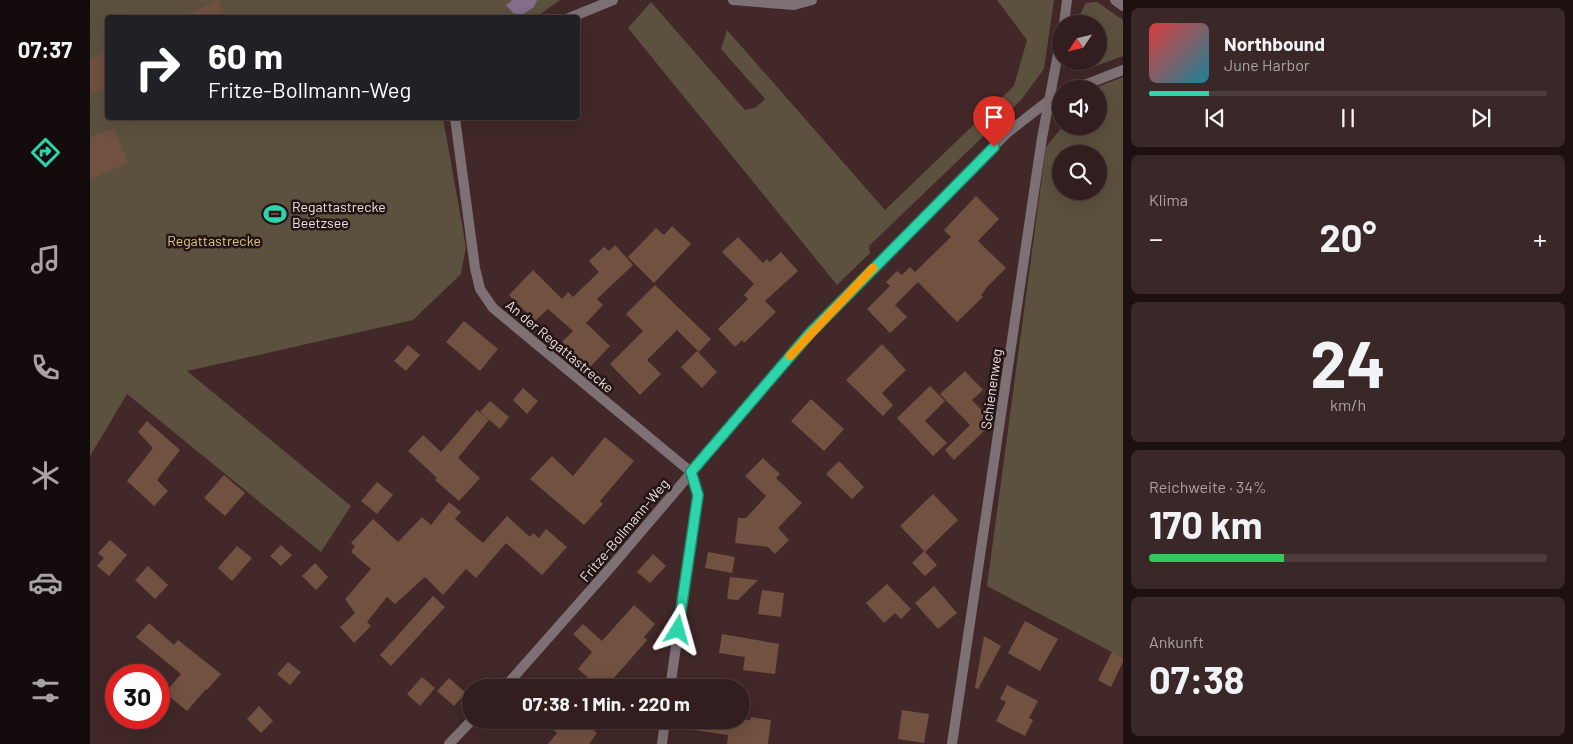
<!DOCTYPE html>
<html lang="de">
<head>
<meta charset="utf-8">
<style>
  :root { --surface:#321e1e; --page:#3a2727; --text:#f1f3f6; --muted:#a8a2a4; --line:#4d3c3c; --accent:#2ed4aa }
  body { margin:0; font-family:Barlow,sans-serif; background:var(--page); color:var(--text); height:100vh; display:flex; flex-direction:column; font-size:19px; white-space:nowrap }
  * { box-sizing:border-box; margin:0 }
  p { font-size:16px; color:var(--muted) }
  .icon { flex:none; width:28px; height:28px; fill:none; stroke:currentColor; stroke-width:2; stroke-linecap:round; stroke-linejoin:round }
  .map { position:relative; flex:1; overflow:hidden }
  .sheet { display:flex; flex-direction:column; gap:8px; padding:8px; background:#1c1010; width:450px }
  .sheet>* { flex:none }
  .guide { position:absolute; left:15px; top:15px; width:475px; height:105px; border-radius:5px; box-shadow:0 5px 20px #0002,0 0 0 1px var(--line); background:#202124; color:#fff; overflow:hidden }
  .needle { width:32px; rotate:235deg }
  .fabs { position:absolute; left:962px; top:15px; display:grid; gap:10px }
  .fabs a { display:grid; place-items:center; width:55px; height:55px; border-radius:50%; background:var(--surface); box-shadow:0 5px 20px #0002,0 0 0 1px var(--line); font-size:25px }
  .speed { position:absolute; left:15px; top:664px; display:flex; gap:10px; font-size:25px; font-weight:700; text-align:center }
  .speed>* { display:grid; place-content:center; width:65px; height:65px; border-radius:50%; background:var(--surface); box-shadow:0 5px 20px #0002,0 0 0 1px var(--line); line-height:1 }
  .speed .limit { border:8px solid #d22; background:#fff; color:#111 }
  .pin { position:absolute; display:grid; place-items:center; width:42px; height:42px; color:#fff; margin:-51px -21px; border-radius:50% 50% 50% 0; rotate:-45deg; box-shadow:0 0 5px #0007 }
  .pin .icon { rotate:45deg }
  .me { position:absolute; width:55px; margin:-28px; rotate:8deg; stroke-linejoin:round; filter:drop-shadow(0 0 4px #0008) }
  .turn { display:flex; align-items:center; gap:18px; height:105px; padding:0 20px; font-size:22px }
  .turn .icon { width:65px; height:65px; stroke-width:2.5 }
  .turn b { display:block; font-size:35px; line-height:42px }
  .big { font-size:38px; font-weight:700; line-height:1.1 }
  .sheet .card { flex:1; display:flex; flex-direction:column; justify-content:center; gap:8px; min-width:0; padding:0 18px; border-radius:8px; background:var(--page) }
  .sheet .dial { align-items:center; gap:0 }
  .dial b { font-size:65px; line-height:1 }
  .song { display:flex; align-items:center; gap:15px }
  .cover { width:60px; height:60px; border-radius:8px; background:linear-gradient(135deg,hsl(0 70% 55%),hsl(190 70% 35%)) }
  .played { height:5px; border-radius:2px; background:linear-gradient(90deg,var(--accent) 15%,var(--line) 15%) }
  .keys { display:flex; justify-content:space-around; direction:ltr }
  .heat { display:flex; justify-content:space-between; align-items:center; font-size:28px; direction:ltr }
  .charge { height:8px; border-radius:4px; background:linear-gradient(90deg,#34c759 34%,var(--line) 0) }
  .trip { position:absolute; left:372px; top:679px; width:288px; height:50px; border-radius:25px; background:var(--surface); box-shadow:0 5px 20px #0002,0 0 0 1px var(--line); font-weight:700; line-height:50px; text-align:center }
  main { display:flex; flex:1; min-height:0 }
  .menu { display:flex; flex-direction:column; width:90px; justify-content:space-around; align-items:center; background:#140c0c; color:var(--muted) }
  .menu .icon { width:35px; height:35px }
  .menu .current { color:var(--accent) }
  .menu b { font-size:22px; color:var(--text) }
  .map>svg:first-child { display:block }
  .green { fill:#5c513e; fill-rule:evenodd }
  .water { fill:#846e8b }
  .building { fill:#715140 }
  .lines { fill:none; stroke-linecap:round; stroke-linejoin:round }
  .street { stroke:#7d7176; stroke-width:10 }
  .route-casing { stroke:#1e8a6e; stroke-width:12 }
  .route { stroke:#2ed4aa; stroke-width:9 }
  .slow { stroke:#f59e0b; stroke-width:9 }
  .labels { text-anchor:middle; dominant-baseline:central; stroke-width:5; stroke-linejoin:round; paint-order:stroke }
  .poi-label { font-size:14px; fill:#f1dfde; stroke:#211515; text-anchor:start }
  .park-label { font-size:14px; fill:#e4c38c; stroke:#211515 }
  .street-label { font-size:14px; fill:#f1dfde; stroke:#211515 }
</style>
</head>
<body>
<main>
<nav class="menu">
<b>07:37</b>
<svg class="icon current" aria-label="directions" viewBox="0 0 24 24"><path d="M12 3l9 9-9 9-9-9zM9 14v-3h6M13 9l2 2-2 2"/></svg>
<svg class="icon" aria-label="music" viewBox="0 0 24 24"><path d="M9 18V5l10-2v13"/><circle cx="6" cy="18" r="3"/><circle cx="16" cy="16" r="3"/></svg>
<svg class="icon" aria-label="phone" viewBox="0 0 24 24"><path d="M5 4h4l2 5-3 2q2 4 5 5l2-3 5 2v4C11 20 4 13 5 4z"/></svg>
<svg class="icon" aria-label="climate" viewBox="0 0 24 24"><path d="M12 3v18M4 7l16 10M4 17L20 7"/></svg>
<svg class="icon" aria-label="car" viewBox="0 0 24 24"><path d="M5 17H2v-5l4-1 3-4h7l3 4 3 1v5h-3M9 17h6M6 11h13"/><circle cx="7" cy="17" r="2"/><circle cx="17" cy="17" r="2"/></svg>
<svg class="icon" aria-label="filters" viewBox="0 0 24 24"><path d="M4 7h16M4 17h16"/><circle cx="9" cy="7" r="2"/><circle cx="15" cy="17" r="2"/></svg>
</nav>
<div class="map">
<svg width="1033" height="744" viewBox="0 0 1033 744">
  <rect width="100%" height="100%" fill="#422828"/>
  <g class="green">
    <polygon points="0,0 470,0 445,18 416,17 408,14 404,18 18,18 18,118 353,118 376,247 371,274 323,320 97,371 261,506 231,552 37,394 0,456"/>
    <polygon points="907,0 964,0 954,69 931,100 779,246 780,253 747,285 538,28 561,2 655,110 665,108 675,99 631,49 637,30 795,210 924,86 937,40"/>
    <polygon points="1007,2 1033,20 1033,56 995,70 983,61 1009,61 1009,24 985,24 996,3"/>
    <path d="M1033,77V658L897,586L956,147L973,126H1009V89H1002ZM971,154H1009V191H971Z"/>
  </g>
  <polygon class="water" points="423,0 447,0 444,7 432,15 423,13 416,5"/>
  <g class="building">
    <polygon points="128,0 136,18 90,18"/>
    <polygon points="18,51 18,86 0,94 0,59"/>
    <polygon points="23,128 38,162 0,180 0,138"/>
    <polygon points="886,196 909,219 888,241 916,268 898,286 891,295 893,297 867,322 828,282 805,305 817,317 800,333 777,309 800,286 796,282 807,271 812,275 820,267 825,272 861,237 854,230"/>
    <polygon points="582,226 601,244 564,283 538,257 566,228 574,235"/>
    <polygon points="648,237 673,263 677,259 680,262 691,252 708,271 675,301 686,312 654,343 652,340 645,347 628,329 658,299 654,295 664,284 632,252"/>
    <polygon points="525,245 543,265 507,299 513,305 496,323 520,346 499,368 472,342 483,331 458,309 445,321 419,295 443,270 472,299 478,292 483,297 509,272 499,261 514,247 519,251"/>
    <polygon points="565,285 621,339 609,352 587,330 557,360 571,374 550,395 520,364 553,331 536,314"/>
    <polygon points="374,321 408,349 390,371 356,342"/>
    <polygon points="792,344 816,370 792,393 803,405 793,416 756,380"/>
    <polygon points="318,345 330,355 316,371 304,361"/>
    <polygon points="607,351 627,372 612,388 591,367"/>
    <polygon points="875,371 893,390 882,400 898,417 891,424 896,429 864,460 855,450 880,425 850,394"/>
    <polygon points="840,386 855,401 835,421 857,443 843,456 807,418"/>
    <polygon points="433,388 448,401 437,414 423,400"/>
    <polygon points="721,399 754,429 734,451 701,421"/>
    <polygon points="400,401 419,417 410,429 390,412"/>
    <polygon points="387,410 399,420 368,458 390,478 369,501 345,480 347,478 318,451 333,435 351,452"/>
    <polygon points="57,421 90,450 67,480 78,491 64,506 37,481 63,448 48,432"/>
    <polygon points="515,437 544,461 510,501 513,504 494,525 440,479 462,456 483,476"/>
    <polygon points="673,458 690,474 686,478 712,503 688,528 699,540 685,554 678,547 645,543 648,518 656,518 676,496 655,476"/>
    <polygon points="749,461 774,487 762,499 736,474"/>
    <polygon points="134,475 155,493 135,516 114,498"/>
    <polygon points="287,482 303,495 287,514 271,501"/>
    <polygon points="843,494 868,520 835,552 810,526"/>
    <polygon points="359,502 371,512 365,519 393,543 417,516 440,537 443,533 449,538 456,529 477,547 452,575 416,543 386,578 376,569 353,595 335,577 305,604 297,597 277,622 281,626 264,643 250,627 265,613 255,599 281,569 261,552 265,546 261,543 283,519 308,542 332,517 341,525"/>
    <polygon points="20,540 37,555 19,576 7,566 14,558 8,553"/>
    <polygon points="191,545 202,555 191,566 180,556"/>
    <polygon points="147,546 162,558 142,581 128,568"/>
    <polygon points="834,551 847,565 835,576 822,563"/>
    <polygon points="618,552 645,557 642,573 615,568"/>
    <polygon points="563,554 576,566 560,583 547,572"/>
    <polygon points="225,563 238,577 226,590 212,576"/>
    <polygon points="58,566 78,585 65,599 45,580"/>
    <polygon points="640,577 668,580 648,600 637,599"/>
    <polygon points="797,584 821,609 811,619 805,613 794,623 776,603"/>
    <polygon points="844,586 867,613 848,629 825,603"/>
    <polygon points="672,590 694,593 691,617 668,614"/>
    <polygon points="343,596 355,607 301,666 290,655"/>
    <polygon points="544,605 565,624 554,637 557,640 538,662 515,688 510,688 488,669 502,652 483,634 493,624 512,641"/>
    <polygon points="935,621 968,639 950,671 918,653"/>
    <polygon points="59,623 84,645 88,640 131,674 117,690 116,689 97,711 75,693 91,674 46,637"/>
    <polygon points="632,634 689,644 685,674 653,670 655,657 629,653"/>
    <polygon points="894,636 911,646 888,689 885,688"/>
    <polygon points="1022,652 1033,658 1033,662 1021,687 1008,680"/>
    <polygon points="198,662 211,672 200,685 187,674"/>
    <polygon points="332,677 345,688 330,706 317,694"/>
    <polygon points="359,678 376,693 364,706 347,691"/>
    <polygon points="917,685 948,701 939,718 943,720 935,736 906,721 916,702 910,699"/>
    <polygon points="169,706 183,721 171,733 157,719"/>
    <polygon points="812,710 839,714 834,743 808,739"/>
    <polygon points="661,717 681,720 678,744 637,744 638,735 597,729 598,720 660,720"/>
    <polygon points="451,720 491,720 507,733 499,744 458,744 467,733"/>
  </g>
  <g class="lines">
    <g class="street">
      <polyline points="643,0 704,5 722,0"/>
      <polyline points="1025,0 1033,6"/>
      <polyline points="479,18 523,0"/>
      <polyline points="974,24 977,0"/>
      <polyline points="984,89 1033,70"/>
      <polyline points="365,118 385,268 390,289 403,308 601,472"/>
      <polyline points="414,688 521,567 720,333 917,133 962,98 971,94"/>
      <polyline points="580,688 608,495 601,472"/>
      <polyline points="359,744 382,720"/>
      <polyline points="572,744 575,720"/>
      <polyline points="862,744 952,138 971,38"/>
    </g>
  </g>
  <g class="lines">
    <defs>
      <polyline id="route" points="588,630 608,495 601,472 720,333 904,147"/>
    </defs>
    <use href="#route" class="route-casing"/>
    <use href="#route" class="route"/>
    <polyline class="slow" points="700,356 783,268"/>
  </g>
  <defs>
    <symbol id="stadium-bare" viewBox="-9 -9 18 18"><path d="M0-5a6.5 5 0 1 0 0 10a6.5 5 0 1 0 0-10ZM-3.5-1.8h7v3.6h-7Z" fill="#2ed4aa" stroke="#211515" stroke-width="2.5" paint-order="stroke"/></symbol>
  </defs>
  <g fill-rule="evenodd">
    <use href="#stadium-bare" x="169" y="198" width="32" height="32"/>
  </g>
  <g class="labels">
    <g class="poi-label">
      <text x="202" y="206">Regattastrecke<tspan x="202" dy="16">Beetzsee</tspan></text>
    </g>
    <g class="park-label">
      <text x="124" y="240">Regattastrecke</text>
    </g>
    <g class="street-label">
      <text transform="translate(470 346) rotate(40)">An der Regattastrecke</text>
      <text transform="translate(901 389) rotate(-82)">Schienenweg</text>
      <text transform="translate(534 530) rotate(-50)">Fritze-Bollmann-Weg</text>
    </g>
  </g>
</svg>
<div class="fabs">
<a><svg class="needle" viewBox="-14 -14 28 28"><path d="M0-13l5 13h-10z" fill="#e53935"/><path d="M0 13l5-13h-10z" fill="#a8a2a4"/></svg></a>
<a><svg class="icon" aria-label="sound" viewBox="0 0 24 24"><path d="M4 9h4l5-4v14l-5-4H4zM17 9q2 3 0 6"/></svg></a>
<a><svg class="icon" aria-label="search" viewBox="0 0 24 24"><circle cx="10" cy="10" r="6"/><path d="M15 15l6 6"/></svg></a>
</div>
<div class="speed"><div class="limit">30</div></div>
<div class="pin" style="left:904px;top:147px;background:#d93025"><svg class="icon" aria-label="arrive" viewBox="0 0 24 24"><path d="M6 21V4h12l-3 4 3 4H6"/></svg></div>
<svg class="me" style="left:588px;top:630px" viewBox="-20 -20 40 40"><path d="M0-17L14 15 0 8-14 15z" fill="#2ed4aa" stroke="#fff" stroke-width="4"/></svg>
<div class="trip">07:38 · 1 Min. · 220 m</div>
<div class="guide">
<div class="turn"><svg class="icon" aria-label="right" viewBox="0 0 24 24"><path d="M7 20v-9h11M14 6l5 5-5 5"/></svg><div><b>60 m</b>Fritze-Bollmann-Weg</div></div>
</div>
</div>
<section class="sheet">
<div class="card">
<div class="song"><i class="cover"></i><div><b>Northbound</b><p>June Harbor</p></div></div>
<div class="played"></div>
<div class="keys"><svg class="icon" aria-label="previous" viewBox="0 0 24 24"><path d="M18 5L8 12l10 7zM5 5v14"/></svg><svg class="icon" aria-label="pause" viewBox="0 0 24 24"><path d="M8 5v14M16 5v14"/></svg><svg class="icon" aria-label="next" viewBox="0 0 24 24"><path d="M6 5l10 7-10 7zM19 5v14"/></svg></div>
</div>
<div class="card"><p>Klima</p>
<div class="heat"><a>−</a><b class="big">20°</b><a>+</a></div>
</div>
<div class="card dial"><b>24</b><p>km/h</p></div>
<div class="card"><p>Reichweite · 34%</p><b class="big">170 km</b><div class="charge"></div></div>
<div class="card"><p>Ankunft</p><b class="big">07:38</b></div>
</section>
</main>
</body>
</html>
